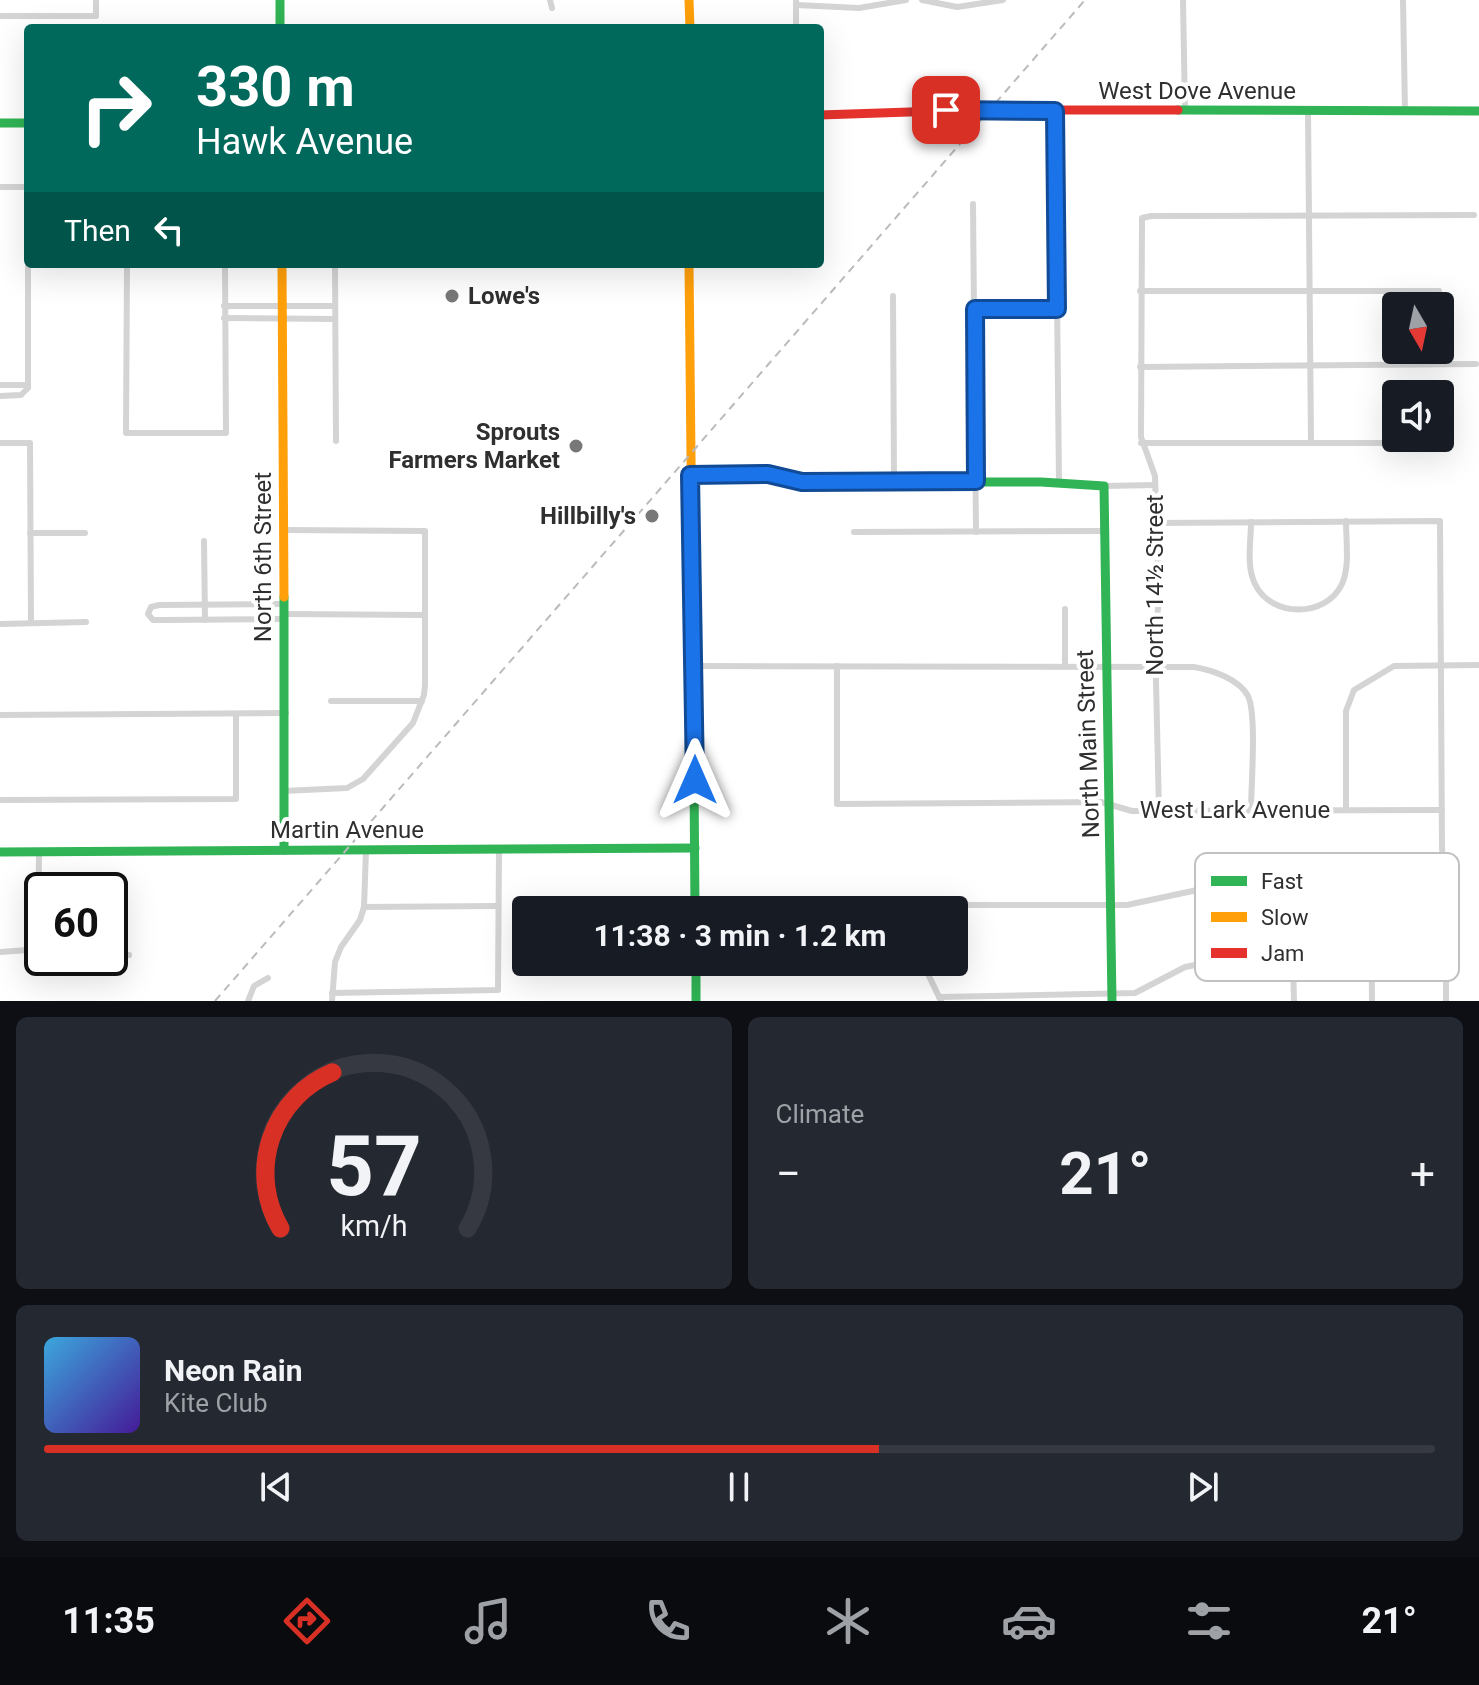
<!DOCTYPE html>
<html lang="en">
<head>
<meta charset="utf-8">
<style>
  :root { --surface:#171b24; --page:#242831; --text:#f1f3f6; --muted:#9ea1a6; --line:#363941; --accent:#d93025 }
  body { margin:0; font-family:Roboto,sans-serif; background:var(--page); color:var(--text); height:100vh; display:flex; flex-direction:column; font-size:30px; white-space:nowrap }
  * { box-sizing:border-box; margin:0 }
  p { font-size:26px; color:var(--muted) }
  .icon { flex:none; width:44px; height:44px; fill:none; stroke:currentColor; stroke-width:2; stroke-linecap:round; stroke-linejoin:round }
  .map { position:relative; height:1001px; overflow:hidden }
  .panel { display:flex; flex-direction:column; gap:16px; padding:16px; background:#0d0f14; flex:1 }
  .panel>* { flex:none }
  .hud { position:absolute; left:24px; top:24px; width:800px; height:244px; border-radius:8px; box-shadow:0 8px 32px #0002; background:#00695c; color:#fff; overflow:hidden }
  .needle { width:52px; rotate:171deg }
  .tools { position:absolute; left:1382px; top:292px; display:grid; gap:16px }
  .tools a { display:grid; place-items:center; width:72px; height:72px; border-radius:8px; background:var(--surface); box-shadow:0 8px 32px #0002; font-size:40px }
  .speed { position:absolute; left:24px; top:872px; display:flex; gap:16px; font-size:40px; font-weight:700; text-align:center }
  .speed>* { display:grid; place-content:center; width:104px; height:104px; border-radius:50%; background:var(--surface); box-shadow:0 8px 32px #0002; line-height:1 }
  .speed .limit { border:4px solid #111; border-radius:12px; background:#fff; color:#111 }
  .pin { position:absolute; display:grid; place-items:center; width:68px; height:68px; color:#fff; margin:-34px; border-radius:16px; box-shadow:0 4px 12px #0006 }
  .me { position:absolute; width:88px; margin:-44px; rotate:0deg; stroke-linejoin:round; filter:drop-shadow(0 0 6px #0008) }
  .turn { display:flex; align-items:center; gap:28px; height:168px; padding:0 40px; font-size:36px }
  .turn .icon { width:104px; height:104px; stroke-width:2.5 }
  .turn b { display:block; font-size:56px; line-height:68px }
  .then { display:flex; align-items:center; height:76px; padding:0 40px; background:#0003; gap:16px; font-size:30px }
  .big { font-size:60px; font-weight:700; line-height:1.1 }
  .panel .tile { flex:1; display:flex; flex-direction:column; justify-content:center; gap:12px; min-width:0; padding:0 28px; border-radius:12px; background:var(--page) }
  .panel .dial { align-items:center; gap:0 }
  .dial svg { height:208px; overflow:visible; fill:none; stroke:var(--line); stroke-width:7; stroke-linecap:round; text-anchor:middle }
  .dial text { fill:var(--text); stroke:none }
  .song { display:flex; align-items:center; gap:24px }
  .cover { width:96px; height:96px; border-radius:12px; background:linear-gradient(135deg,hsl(200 70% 55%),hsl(260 70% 35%)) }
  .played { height:8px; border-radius:4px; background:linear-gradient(90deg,var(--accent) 60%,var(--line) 60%) }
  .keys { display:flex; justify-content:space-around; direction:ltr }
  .heat { display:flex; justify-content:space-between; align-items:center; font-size:44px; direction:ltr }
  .panel .tiles { flex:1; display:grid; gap:16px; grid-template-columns:1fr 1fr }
  .tile:last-child { grid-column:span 2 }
  .trip { position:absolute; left:512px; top:896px; width:456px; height:80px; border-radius:8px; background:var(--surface); box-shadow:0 8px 32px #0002; font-weight:700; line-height:80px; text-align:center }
  .tabs { display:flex; height:128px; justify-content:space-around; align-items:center; background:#090b0e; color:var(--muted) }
  .tabs .icon { width:56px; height:56px }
  .tabs .on { color:var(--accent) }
  .tabs b { font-size:36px; color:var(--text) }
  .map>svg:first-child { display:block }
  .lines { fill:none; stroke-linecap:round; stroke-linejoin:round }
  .street { stroke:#d4d4d4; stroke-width:6 }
  .fast { stroke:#30b455; stroke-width:9 }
  .slow { stroke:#ff9f0a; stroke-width:9 }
  .jam { stroke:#e5322d; stroke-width:9 }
  .rail { stroke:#bbb; stroke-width:2; stroke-dasharray:8 6; stroke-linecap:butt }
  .route-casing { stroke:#114b97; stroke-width:20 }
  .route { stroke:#1a73e8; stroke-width:14 }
  .poi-dot { fill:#787878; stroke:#fff; stroke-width:3 }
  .labels { text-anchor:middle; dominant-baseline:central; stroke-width:8; stroke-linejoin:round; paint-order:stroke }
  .street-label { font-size:24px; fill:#2f2f2f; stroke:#fff }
  .poi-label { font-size:24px; font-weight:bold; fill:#2f2f2f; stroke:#fff; text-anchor:end }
  .key { fill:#fff; stroke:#c1c1c1; stroke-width:2 }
  .key-label { font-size:22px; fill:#2f2f2f }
</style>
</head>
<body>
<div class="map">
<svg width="1479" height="1001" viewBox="0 0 1479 1001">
  <rect width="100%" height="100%" fill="#fff"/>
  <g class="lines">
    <g class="street">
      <polyline points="550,0 552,8"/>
      <polyline points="796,0 796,28"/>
      <polyline points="922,0 957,7 1003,0"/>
      <polyline points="1183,0 1185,111"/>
      <polyline points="1403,0 1405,111"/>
      <polyline points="796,5 859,8 906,0"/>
      <polyline points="0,16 96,16 96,0"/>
      <polyline points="1055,111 1059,482"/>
      <polyline points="1308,111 1311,443"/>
      <polyline points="0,187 28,187"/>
      <polyline points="973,204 976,532"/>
      <polyline points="127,264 126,433 226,433 225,264"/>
      <polyline points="335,264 336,441"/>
      <polyline points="1140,291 1439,291"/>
      <polyline points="893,296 894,481"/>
      <polyline points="224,306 335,306"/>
      <polyline points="975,309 1057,309"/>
      <polyline points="224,318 335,319"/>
      <polyline points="1140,367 1476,364"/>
      <polyline points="0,385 28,385"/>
      <polyline points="0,396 21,395 28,388 28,264"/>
      <polyline points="0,443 30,443 31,623"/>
      <polyline points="1141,443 1439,443"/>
      <polyline points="1104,486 1155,485"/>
      <path d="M1251,522C1251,541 1246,566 1255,584C1271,618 1326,618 1342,584C1350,566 1346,541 1346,521"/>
      <polyline points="1155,523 1440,521 1442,848 1446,888 1446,1001"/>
      <polyline points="854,532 1104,531"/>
      <polyline points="30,533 85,533"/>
      <polyline points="204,541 205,620"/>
      <polyline points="283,604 159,605 151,607 148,614 153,620 163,620 283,619"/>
      <polyline points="1065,609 1065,666"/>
      <polyline points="283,614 425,615"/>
      <polyline points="0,624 86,622"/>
      <path d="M694,666L1194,667C1212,670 1239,679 1248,696C1257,714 1251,787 1251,811"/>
      <polyline points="837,666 837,804 1101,802 1132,811 1442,810"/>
      <polyline points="331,701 422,701"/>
      <polyline points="0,715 286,713"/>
      <polyline points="283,791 347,788 363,779 413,723 424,695 425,685 425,531 283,530"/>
      <polyline points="0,800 236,799 236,714"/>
      <polyline points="1346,809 1346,711 1354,690 1394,666 1479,665"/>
      <polyline points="1159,811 1155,638 1159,598 1155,476 1141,437 1142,218 1151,216 1474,215"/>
      <polyline points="1371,889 1372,1001"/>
      <polyline points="364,907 498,906"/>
      <polyline points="695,910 774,910"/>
      <polyline points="916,910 932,905 1127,905 1202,889 1446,888"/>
      <polyline points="38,949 39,852"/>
      <polyline points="0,952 42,949"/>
      <polyline points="110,954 129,955"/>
      <polyline points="919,962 927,972 941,1001"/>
      <polyline points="332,993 498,990 499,850"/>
      <polyline points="939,997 1135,993 1185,967 1200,964 1293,965 1294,1001"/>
      <polyline points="248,1001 254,986 268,978"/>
      <polyline points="332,1001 335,962 341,947 360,920 364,907 366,850"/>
    </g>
    <g class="fast">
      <polyline points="280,0 280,28"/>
      <polyline points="1178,110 1479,111"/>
      <polyline points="0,123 28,123"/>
      <polyline points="690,475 768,474 802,482 1041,482 1104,486 1112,1001"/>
      <polyline points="284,597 284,850"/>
      <polyline points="693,648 695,910"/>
      <polyline points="0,852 695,848"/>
      <polyline points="696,962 696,1001"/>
    </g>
    <g class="slow">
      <polyline points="689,0 690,28"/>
      <polyline points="282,264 284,597"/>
      <polyline points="689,264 693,648"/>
    </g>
    <polyline class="jam" points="820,115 969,110 1178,110"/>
    <polyline class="rail" points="215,1001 1085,0"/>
  </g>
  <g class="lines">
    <defs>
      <polyline id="route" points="695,780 690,475 768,474 802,482 976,481 975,309 1057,309 1055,111 946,110"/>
    </defs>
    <use href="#route" class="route-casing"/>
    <use href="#route" class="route"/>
  </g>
  <g class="poi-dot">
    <circle cx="452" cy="296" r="8"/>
    <circle cx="576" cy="446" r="8"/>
    <circle cx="652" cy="516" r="8"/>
  </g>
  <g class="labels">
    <g class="street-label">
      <text x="1197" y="91">West Dove Avenue</text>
      <text transform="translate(263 557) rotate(-90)">North 6th Street</text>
      <text transform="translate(1155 585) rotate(-90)">North 14½ Street</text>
      <text transform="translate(1088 744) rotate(-92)">North Main Street</text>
      <text x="1235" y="810">West Lark Avenue</text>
      <text x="347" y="830">Martin Avenue</text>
    </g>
    <g class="poi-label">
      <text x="468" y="296" text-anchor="start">Lowe's</text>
      <text x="560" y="432">Sprouts<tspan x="560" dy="28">Farmers Market</tspan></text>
      <text x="636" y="516">Hillbilly's</text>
    </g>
  </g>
  <rect x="1195" y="853" width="264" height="128" rx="12" class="key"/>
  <rect x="1211" y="876" width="36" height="10" fill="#30b455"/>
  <rect x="1211" y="912" width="36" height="10" fill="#ff9f0a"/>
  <rect x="1211" y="948" width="36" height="10" fill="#e5322d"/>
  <g class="key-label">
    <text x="1261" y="889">Fast</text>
    <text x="1261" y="925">Slow</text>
    <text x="1261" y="961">Jam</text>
  </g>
</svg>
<div class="tools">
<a><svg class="needle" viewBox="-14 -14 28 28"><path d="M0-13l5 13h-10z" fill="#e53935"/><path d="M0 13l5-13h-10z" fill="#9ea1a6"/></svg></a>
<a><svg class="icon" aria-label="sound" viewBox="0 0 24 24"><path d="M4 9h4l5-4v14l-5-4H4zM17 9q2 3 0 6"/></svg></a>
</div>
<div class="speed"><div class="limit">60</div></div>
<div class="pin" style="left:946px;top:110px;background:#d93025"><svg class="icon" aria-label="arrive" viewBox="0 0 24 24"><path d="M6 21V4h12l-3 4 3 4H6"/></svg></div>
<svg class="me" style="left:695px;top:780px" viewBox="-20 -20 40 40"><path d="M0-17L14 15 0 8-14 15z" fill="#1a73e8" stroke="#fff" stroke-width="4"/></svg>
<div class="trip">11:38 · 3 min · 1.2 km</div>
<div class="hud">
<div class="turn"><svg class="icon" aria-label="right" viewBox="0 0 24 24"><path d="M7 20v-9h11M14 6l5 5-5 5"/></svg><div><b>330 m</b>Hawk Avenue</div></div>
<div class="then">Then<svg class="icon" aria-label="left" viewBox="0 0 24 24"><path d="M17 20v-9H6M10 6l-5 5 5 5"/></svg></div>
</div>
</div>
<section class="panel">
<div class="tiles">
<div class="tile dial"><svg viewBox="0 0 100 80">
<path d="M14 69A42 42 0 1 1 86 69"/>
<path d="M14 69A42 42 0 0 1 34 9" stroke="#d93025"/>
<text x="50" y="56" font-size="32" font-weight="700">57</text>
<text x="50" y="72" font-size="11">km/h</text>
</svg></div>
<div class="tile"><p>Climate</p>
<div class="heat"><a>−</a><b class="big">21°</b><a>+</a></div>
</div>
<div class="tile">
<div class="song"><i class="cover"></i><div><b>Neon Rain</b><p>Kite Club</p></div></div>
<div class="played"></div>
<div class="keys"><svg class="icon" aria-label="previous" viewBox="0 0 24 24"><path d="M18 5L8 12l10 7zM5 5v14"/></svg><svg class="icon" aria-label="pause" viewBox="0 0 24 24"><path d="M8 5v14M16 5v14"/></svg><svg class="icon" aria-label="next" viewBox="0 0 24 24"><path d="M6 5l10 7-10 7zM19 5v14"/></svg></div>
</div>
</div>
</section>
<nav class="tabs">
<b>11:35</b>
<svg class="icon on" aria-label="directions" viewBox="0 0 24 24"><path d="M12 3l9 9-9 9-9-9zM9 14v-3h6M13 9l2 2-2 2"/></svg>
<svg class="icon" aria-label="music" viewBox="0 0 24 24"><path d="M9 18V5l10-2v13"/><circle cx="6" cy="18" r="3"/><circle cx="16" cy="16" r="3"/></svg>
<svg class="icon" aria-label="phone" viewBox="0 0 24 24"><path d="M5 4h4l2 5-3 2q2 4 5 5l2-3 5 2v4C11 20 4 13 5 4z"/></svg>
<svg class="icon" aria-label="climate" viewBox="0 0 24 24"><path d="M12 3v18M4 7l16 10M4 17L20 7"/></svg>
<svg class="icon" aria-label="car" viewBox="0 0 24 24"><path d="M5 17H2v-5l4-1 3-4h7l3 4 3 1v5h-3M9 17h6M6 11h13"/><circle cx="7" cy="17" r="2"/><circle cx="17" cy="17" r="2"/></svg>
<svg class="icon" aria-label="filters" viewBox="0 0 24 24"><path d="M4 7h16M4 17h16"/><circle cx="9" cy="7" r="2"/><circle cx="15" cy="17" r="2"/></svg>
<b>21°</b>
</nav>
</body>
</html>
